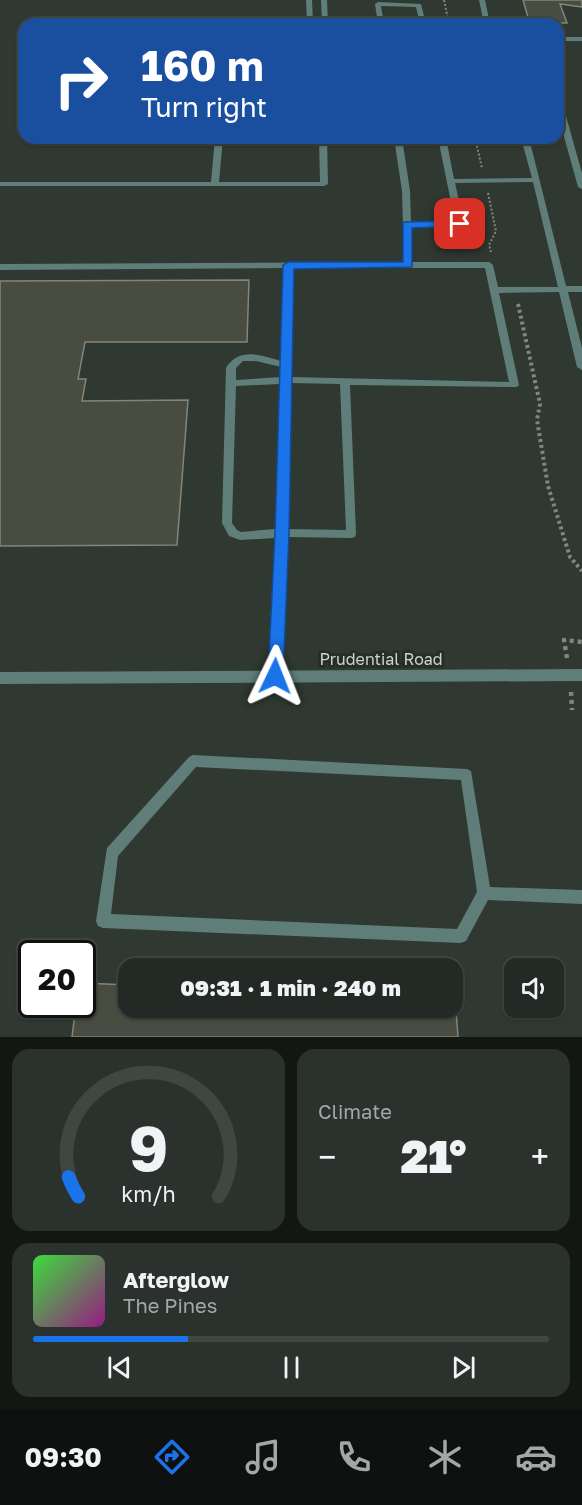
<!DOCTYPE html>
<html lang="en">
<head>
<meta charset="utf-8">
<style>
  :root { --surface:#232a25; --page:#2b322d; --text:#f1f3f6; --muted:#a3a7a7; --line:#404642; --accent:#1a73e8 }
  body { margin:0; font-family:"Golos Text",sans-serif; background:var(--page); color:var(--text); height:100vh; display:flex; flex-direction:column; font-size:22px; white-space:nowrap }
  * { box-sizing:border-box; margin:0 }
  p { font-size:20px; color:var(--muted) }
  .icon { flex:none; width:33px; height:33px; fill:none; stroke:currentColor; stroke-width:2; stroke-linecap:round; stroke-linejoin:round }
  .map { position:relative; height:1037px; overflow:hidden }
  .panel { display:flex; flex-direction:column; gap:12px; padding:12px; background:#131714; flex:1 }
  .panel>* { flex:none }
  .guide { position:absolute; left:18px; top:18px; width:546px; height:126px; border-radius:18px; box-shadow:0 2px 4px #0004,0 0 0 2px var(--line); background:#1a4fa0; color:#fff; overflow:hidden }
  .fabs { position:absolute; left:504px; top:958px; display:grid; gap:12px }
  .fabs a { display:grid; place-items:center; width:60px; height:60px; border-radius:12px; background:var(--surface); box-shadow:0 2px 4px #0004,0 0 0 2px var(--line); font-size:30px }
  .speed { position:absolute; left:18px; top:940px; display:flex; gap:12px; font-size:30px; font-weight:700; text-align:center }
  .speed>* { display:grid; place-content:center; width:78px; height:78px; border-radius:50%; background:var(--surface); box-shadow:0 2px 4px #0004,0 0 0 2px var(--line); line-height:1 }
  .speed .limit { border:3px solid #111; border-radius:9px; background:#fff; color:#111 }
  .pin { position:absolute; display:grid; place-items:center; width:51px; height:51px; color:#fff; margin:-26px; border-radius:12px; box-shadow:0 3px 9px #0006 }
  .me { position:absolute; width:66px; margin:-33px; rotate:2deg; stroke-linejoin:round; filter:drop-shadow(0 0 4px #0008) }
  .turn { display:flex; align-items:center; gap:21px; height:126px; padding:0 24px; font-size:27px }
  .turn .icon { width:78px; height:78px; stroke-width:2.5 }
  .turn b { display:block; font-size:42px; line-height:51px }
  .big { font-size:45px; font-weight:800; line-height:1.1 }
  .panel .card { flex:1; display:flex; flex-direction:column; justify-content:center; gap:9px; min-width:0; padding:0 21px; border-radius:18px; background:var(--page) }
  .panel .dial { align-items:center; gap:0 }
  .dial svg { height:156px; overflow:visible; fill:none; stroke:var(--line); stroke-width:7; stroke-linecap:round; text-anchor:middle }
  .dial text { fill:var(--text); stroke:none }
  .song { display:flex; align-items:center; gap:18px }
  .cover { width:72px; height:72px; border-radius:9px; background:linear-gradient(135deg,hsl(120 70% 55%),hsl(310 70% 35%)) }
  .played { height:6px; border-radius:3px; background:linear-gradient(90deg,var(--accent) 30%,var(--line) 30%) }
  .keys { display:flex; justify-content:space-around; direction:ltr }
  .heat { display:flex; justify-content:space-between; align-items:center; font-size:33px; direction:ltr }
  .panel .tiles { flex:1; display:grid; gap:12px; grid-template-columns:1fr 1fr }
  .card:last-child { grid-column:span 2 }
  .trip { position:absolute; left:118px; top:958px; width:345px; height:60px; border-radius:18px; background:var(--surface); box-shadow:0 2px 4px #0004,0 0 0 2px var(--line); font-weight:800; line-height:60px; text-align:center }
  .dock { display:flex; height:96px; justify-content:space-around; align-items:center; background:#0e110f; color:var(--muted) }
  .dock .icon { width:42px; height:42px }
  .dock .on { color:var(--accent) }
  .dock b { font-size:27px; color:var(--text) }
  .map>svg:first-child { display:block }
  .building { fill:#484c41; stroke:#82867a; stroke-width:1.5 }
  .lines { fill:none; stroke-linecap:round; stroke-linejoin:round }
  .path-far2 { stroke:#808782; stroke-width:2; stroke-dasharray:2 2; stroke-linecap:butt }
  .path-far1 { stroke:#808782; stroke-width:4; stroke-dasharray:3 3; stroke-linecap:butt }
  .path { stroke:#808782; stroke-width:4.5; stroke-dasharray:4 4; stroke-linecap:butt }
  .service { fill:#607e79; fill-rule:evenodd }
  .minor { fill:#607e79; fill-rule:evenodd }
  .route { fill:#1a73e8; stroke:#114b97; stroke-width:1.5 }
  .labels { text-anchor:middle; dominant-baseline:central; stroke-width:6; stroke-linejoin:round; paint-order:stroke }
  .street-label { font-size:16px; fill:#cdd3cf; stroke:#252e27 }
</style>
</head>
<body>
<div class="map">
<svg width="582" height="1037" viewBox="0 0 582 1037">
  <rect width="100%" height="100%" fill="#2f3831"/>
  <g class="building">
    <polygon points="523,0 582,0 582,7 560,4 567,23 560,23 561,27 558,27 558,24 530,24"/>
    <polygon points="249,280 247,342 85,342 78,379 86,379 82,401 188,400 177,545 0,546 0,281"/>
    <polygon points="82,983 129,985 129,1008 453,1008 453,996 455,996 458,1037 72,1037 76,1005 82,1005"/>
  </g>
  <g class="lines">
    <g class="path-far2">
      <polyline points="444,0 449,24"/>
      <polyline points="475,138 482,168"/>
      <polyline points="488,193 496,231 489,245 491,252"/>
    </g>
    <polyline class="path-far1" points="518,304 540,404 537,420 548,486 570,557 582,571"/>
    <g class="path">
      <polyline points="567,658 564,640 582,642"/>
      <polyline points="571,692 572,710"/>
    </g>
    <g class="service">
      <polygon points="306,0 312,0 313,24 307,24"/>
      <polygon points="321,0 327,0 328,24 322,24"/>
      <polygon points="479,0 485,0 490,24 484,24"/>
      <polygon points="378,2 421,4 426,24 420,24 416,7 381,6 384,24 378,24 375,4"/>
      <rect x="558" y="37" width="24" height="4"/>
      <polygon points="558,100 562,102 582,173 582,189 578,187 558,115"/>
      <polygon points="215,138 223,138 219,182 320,182 319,138 327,138 328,184 324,186 0,186 0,182 211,182"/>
      <path d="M394,138H402L410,191L411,222H455L438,138H446L454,179L532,178L521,138H529L566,286H582V292H568L582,348V370L577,367L559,292L499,293L519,385L517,387L350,385L356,534L355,537L351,538L286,537L281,677L279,681L275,682L271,681L269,677L275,538L240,540L229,536L222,523L226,368C239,347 261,355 281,361L284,268L0,270V264L404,262L402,191ZM533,182L558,287H498L493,265L489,262H412L411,226H460L464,224L455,183ZM292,268H485L509,382L290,377ZM243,361H256L281,367V377L236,380V368ZM290,383L340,384L346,530L286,529ZM280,384L275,529L241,532L237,530L232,523L236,386Z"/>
      <path d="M193,755L467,769L471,771L490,887L582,890V904L488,900L466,941L461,943L103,928L98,926L96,921L107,848L189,757ZM196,767L461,780L477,892L457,929L111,914L118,856Z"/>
    </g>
    <polygon class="minor" points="582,669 582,681 0,684 0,672"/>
  </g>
  <polygon class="route" points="460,221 464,222 464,226 412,228 412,267 294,269 289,533 283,676 281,681 275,683 270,681 268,676 275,533 283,265 288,262 403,262 403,222"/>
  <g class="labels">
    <g class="street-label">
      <text x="381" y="659">Prudential Road</text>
    </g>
  </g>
</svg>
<div class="fabs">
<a><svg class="icon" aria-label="sound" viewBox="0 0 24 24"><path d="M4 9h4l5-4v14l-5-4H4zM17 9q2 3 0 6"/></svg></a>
</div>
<div class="speed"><div class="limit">20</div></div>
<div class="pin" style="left:460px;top:224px;background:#d93025"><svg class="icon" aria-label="arrive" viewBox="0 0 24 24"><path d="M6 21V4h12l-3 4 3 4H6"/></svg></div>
<svg class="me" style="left:275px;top:676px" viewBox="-20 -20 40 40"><path d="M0-17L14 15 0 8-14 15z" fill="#1a73e8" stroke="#fff" stroke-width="4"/></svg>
<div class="trip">09:31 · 1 min · 240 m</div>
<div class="guide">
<div class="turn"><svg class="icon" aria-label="right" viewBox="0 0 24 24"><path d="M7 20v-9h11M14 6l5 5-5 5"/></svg><div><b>160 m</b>Turn right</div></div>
</div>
</div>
<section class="panel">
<div class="tiles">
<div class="card dial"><svg viewBox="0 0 100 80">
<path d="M14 69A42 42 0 1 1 86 69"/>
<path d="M14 69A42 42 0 0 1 9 59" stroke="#1a73e8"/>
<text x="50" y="56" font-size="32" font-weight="700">9</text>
<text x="50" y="72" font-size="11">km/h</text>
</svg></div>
<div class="card"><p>Climate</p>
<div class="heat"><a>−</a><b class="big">21°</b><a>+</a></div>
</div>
<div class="card">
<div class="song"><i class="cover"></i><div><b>Afterglow</b><p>The Pines</p></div></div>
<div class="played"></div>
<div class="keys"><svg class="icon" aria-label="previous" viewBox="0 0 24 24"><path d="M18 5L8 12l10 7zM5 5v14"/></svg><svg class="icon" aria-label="pause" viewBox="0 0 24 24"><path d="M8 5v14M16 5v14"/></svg><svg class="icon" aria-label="next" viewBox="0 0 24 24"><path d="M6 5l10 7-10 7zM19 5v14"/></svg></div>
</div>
</div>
</section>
<nav class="dock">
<b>09:30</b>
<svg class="icon on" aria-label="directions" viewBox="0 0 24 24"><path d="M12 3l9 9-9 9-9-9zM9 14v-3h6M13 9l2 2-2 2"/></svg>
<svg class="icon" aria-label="music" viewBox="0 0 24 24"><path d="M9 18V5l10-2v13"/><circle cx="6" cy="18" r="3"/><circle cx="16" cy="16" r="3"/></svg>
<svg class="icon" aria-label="phone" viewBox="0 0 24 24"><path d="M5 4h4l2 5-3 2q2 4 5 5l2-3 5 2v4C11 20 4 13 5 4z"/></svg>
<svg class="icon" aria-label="climate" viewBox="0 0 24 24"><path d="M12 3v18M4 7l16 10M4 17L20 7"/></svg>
<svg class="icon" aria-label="car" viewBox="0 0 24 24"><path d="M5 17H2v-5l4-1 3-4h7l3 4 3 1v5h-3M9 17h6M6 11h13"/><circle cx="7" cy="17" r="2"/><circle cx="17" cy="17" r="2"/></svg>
</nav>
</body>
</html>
